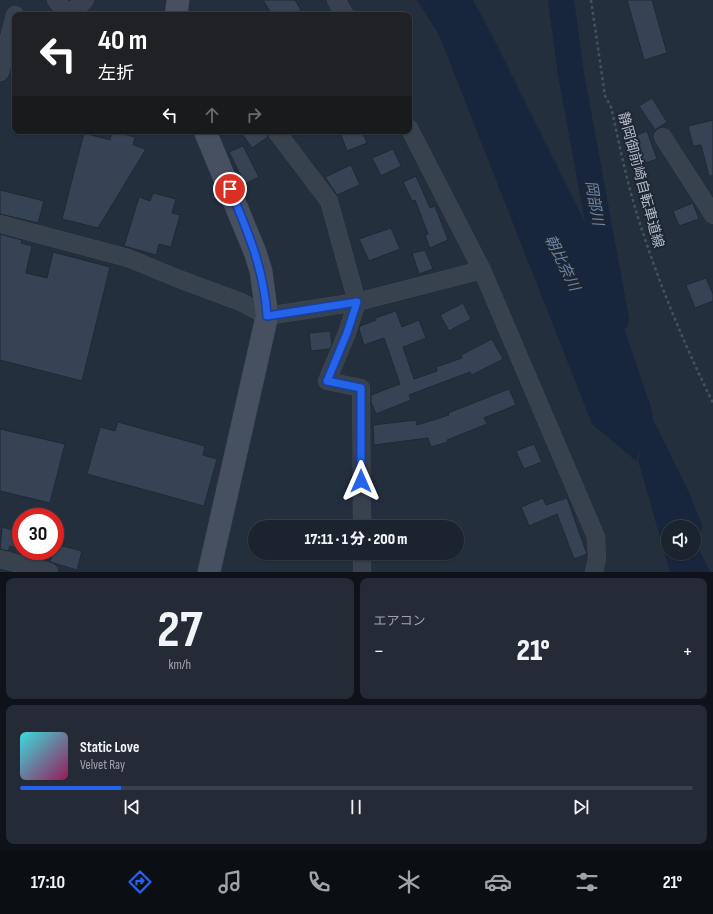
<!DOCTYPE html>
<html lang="ja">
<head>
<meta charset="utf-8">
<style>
  :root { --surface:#1b232e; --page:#242b36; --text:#f1f3f6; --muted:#a0a4aa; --line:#39404a; --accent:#2563eb }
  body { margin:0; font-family:"Sofia Sans Condensed","Noto Sans JP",sans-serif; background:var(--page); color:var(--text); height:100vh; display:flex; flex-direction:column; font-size:15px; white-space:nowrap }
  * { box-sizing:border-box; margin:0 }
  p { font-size:13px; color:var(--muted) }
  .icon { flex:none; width:22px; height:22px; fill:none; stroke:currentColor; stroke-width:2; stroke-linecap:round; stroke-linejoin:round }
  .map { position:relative; height:572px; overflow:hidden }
  .side { display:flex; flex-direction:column; gap:6px; padding:6px; background:#0f1319; flex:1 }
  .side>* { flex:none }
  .top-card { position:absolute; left:12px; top:12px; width:400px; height:122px; border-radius:8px; box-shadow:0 1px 3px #0004,0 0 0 1px var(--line); background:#202124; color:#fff; overflow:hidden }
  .tools { position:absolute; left:661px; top:520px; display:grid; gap:8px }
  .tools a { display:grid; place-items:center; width:40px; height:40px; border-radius:50%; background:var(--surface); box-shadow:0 1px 3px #0004,0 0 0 1px var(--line); font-size:20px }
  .speed { position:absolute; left:12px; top:508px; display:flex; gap:8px; font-size:20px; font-weight:700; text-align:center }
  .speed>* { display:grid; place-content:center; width:52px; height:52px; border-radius:50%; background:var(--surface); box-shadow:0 1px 3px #0004,0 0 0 1px var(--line); line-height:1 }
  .speed .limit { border:6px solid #d22; background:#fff; color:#111 }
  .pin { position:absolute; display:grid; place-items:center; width:34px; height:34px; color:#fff; margin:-17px; border:2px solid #fff; border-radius:50%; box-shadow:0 1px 4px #0007 }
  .me { position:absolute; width:44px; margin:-22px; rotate:0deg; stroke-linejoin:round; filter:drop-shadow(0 0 3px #0008) }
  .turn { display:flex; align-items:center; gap:14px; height:84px; padding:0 20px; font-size:18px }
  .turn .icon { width:52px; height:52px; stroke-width:2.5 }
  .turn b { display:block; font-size:28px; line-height:34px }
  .lanes { display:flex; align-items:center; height:38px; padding:0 20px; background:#0003; justify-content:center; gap:20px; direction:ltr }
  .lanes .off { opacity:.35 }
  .big { font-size:30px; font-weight:800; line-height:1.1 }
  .side .widget { flex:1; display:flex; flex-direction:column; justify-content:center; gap:6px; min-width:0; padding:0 14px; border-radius:8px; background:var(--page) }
  .side .dial { align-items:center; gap:0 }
  .dial b { font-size:52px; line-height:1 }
  .song { display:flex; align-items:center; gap:12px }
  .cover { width:48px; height:48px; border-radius:6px; background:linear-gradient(135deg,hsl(180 70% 55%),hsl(330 70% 35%)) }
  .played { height:4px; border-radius:2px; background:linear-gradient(90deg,var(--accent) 15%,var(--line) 15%) }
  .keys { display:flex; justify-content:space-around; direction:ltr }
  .heat { display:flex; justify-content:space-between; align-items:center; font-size:22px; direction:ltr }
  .side .tiles { flex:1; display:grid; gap:6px; grid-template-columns:1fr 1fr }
  .widget:last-child { grid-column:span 2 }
  .trip { position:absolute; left:248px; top:520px; width:216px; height:40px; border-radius:20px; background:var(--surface); box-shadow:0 1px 3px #0004,0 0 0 1px var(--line); font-weight:800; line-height:40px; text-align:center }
  .menu { display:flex; height:64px; justify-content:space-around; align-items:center; background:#0b0e12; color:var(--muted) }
  .menu .icon { width:28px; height:28px }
  .menu .selected { color:var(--accent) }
  .menu b { font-size:18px; color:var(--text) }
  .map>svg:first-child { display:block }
  .water { fill:#17263c }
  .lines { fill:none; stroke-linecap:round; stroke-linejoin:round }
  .river { stroke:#17263c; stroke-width:26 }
  .building { fill:#364354; stroke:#1f2835 }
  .street-casing { stroke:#414a57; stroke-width:18 }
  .secondary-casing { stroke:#414a57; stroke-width:23 }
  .path { stroke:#3f5557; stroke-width:2.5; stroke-dasharray:3 3; stroke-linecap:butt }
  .street { stroke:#38414e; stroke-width:17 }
  .secondary { stroke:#465061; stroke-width:22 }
  .route-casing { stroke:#184099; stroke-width:10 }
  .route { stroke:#2563eb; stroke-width:7 }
  .labels { text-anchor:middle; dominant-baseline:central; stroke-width:4; stroke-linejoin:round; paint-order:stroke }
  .street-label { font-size:14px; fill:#b4bcc9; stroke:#1d2633 }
  .water-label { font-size:15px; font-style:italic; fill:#6d86a8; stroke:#1d2633 }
</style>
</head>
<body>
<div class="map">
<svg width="713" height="572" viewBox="0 0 713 572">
  <rect width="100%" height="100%" fill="#242f3e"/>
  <polygon class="water" points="417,0 473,0 492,35 592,236 651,407 660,464 689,527 668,527 668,553 694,553 694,538 710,572 670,572 638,460 641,447 636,461 592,424 439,35"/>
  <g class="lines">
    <g class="river">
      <polyline points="561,0 571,74 616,319"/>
      <polyline points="645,432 678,500 689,527"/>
    </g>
  </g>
  <g class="building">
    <polygon points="263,0 295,0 301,10 292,15 272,15"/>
    <polygon points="627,0 652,0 667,53 644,60"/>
    <polygon points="652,98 667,122 655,130 639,106"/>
    <polygon points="713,120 713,176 709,176 701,145 693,146 688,126"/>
    <polygon points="112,131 135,137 133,145 146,149 98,228 62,219 84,133 110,140"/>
    <polygon points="240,131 266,131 268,137 252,148"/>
    <polygon points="351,131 362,131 367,143 347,151 341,135"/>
    <polygon points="647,131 657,159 642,164 632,137"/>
    <polygon points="243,146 259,177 245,184 229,152"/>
    <polygon points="393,149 401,166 381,176 372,158"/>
    <polygon points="351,165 360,185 337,195 325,177"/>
    <polygon points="416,176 430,208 435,206 448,240 430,248 425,235 428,234 415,200 412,201 403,182"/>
    <polygon points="0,190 44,201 38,223 0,214"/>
    <polygon points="153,193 176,199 172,213 180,215 171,247 159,244 156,255 124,246 139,197 150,201"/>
    <polygon points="693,203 699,219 679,226 673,211"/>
    <polygon points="391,228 400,249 369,261 359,239"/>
    <polygon points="0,234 22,240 21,243 32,246 26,273 47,278 53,252 110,267 82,381 0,360"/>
    <polygon points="425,250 433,269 419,274 412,253"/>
    <polygon points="706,278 713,294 713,301 695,308 686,285"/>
    <polygon points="463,303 471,319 449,331 440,315"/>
    <polygon points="396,311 402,327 419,320 426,338 403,347 414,379 437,371 436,367 462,358 461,355 492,339 503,359 472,375 470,372 409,395 411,400 376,414 371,402 371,395 400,384 384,338 364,345 359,329 360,326 376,320 375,318"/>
    <polygon points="330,331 332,344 330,349 311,351 309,333"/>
    <polygon points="509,389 516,405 484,418 487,424 447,440 448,442 431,447 428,438 374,445 373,425 416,420 417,425 449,415 448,413"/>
    <polygon points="118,422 205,446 203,455 217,459 204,506 87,474 100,427 115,431"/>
    <polygon points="0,429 65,444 50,503 0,491"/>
    <polygon points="534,444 542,462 524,469 516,451"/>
    <polygon points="543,498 546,505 567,498 587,554 574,559 557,514 529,526 521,507"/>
    <polygon points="2,527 21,532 21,550 10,546 8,551 0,549"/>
    <polygon points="55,544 82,551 77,570 50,562 53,551 55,551"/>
  </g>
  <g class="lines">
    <defs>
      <g id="street">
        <polyline points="56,0 68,15 85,0"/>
        <polyline points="336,0 345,15"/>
        <polyline points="0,72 15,15"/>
        <polyline points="409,128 482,270 596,537 597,559 594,572"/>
        <polyline points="276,131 329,201 357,302 347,333 327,381 361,388 362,527"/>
        <polyline points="663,137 713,215"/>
        <polyline points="0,224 128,258 179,279 241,302 267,316 357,302 482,270"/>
        <polyline points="362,553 362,572"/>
        <polyline points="0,559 49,572"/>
      </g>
      <g id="secondary">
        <polyline points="176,15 178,0"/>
        <polyline points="205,131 255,252 261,271 267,316 209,572"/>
      </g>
    </defs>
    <use href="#street" class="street-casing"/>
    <use href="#secondary" class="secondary-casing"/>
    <path class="path" d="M591,0L605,96L611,107C619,142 626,179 637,214C657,279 683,342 713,403"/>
    <use href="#street" class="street"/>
    <use href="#secondary" class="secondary"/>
  </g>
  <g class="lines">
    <defs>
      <path id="route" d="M230,189C248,232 264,269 267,316L357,302L347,333L327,381L361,388V481"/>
    </defs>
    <use href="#route" class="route-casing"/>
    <use href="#route" class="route"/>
  </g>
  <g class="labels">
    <g class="street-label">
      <text transform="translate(641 180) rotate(75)">静岡御前崎自転車道線</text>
    </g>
    <g class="water-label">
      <text transform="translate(594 203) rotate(80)">岡部川</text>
      <text transform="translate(562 263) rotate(64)">朝比奈川</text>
    </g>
  </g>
</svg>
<div class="tools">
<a><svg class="icon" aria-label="sound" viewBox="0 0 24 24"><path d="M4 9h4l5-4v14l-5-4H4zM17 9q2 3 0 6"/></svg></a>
</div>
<div class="speed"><div class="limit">30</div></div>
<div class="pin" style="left:230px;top:189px;background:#d93025"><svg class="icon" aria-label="arrive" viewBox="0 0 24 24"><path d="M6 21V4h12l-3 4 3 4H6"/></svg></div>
<svg class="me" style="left:361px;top:481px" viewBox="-20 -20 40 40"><path d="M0-17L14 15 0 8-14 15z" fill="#2563eb" stroke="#fff" stroke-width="4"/></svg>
<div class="trip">17:11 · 1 分 · 200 m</div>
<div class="top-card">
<div class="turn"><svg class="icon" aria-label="left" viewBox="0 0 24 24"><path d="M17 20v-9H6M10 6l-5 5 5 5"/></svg><div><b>40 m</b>左折</div></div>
<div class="lanes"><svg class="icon" aria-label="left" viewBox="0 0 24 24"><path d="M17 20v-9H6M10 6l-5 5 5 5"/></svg><svg class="icon off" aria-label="ahead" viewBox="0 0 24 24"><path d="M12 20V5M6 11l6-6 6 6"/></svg><svg class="icon off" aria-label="right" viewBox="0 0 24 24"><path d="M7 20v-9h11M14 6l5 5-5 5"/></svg></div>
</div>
</div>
<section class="side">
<div class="tiles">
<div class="widget dial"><b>27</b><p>km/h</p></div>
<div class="widget"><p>エアコン</p>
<div class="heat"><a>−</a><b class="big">21°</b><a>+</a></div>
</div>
<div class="widget">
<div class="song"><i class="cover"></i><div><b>Static Love</b><p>Velvet Ray</p></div></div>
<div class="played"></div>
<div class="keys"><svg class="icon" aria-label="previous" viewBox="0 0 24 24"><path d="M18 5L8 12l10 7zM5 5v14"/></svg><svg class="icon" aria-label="pause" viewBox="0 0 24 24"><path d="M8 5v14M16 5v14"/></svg><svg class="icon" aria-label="next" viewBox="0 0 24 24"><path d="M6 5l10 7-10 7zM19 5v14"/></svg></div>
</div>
</div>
</section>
<nav class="menu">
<b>17:10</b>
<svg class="icon selected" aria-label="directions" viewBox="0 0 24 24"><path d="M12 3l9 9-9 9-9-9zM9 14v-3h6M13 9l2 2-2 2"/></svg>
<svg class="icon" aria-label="music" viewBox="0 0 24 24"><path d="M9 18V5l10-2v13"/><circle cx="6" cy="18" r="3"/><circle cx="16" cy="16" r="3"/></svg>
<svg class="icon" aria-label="phone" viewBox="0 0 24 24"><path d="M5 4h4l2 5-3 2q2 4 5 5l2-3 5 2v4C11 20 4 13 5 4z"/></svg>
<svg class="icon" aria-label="climate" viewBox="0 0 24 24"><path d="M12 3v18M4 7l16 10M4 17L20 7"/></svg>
<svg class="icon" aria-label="car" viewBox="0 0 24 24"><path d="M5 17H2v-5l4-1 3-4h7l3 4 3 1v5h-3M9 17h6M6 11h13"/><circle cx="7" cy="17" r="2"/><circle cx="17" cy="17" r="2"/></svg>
<svg class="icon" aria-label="filters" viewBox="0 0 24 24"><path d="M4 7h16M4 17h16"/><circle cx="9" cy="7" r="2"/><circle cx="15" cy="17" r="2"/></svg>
<b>21°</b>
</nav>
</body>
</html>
